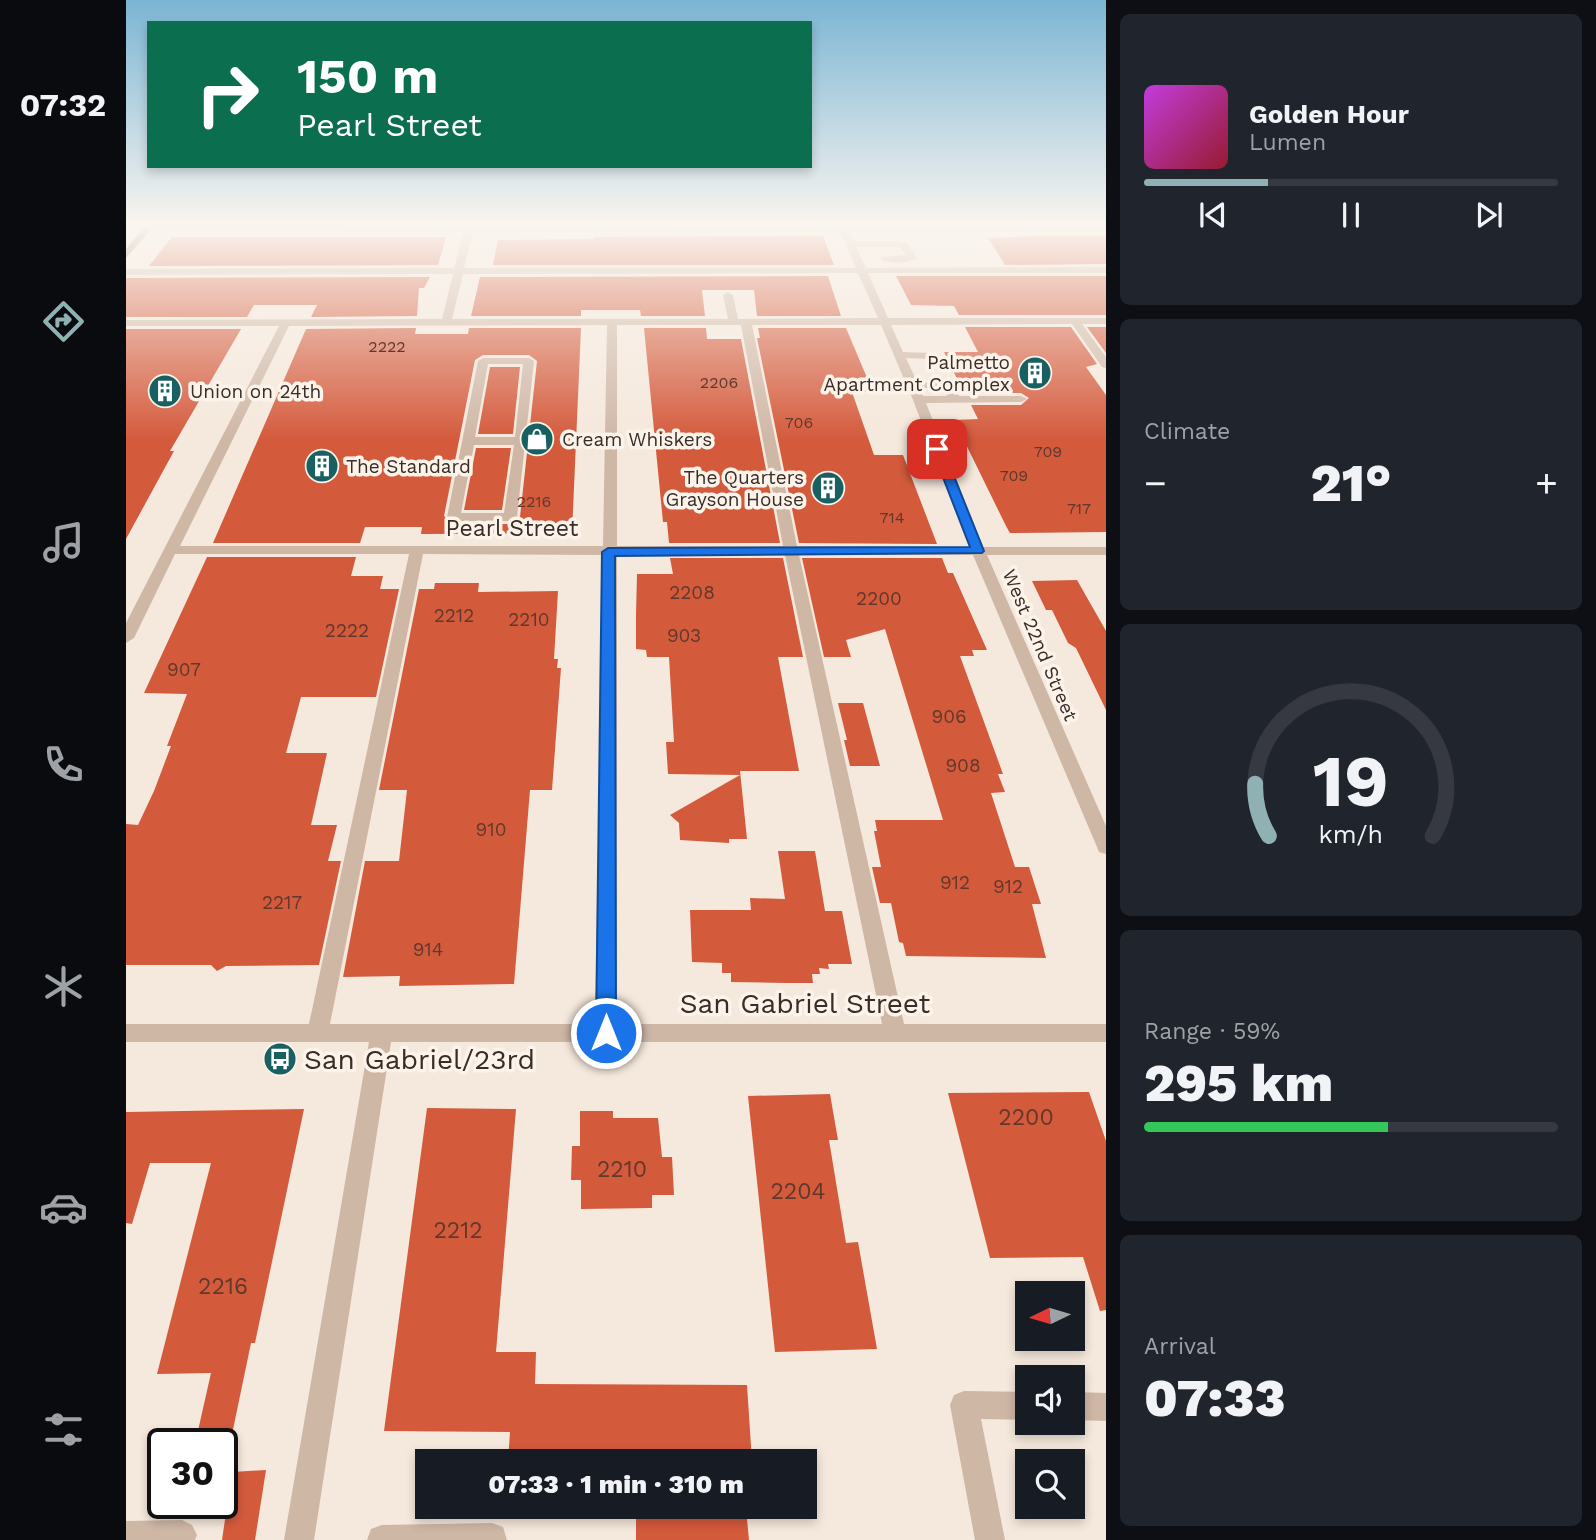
<!DOCTYPE html>
<html lang="en">
<head>
<meta charset="utf-8">
<style>
  :root { --surface:#171b24; --page:#20242c; --text:#f1f3f6; --muted:#9ea1a6; --line:#363941; --accent:#8fb1b3 }
  body { margin:0; font-family:"Work Sans",sans-serif; background:var(--page); color:var(--text); height:100vh; display:flex; flex-direction:column; font-size:26px; white-space:nowrap }
  * { box-sizing:border-box; margin:0 }
  p { font-size:23px; color:var(--muted) }
  .icon { flex:none; width:38px; height:38px; fill:none; stroke:currentColor; stroke-width:2; stroke-linecap:round; stroke-linejoin:round }
  .map { position:relative; flex:1; overflow:hidden }
  .details { display:flex; flex-direction:column; gap:14px; padding:14px; background:#0d0f14; width:490px }
  .details>* { flex:none }
  .hud { position:absolute; left:21px; top:21px; width:665px; height:147px; border-radius:0px; box-shadow:0 4px 10px #0003; background:#0b6e4f; color:#fff; overflow:hidden }
  .needle { width:46px; rotate:265deg }
  .fabs { position:absolute; left:889px; top:1281px; display:grid; gap:14px }
  .fabs a { display:grid; place-items:center; width:70px; height:70px; border-radius:0px; background:var(--surface); box-shadow:0 4px 10px #0003; font-size:35px }
  .speed { position:absolute; left:21px; top:1428px; display:flex; gap:14px; font-size:35px; font-weight:700; text-align:center }
  .speed>* { display:grid; place-content:center; width:91px; height:91px; border-radius:50%; background:var(--surface); box-shadow:0 4px 10px #0003; line-height:1 }
  .speed .limit { border:4px solid #111; border-radius:10px; background:#fff; color:#111 }
  .pin { position:absolute; display:grid; place-items:center; width:60px; height:60px; color:#fff; margin:-30px; border-radius:14px; box-shadow:0 4px 10px #0006 }
  .me { position:absolute; width:77px; margin:-38px; rotate:0deg; stroke-linejoin:round; filter:drop-shadow(0 0 5px #0008) }
  .turn { display:flex; align-items:center; gap:24px; height:147px; padding:0 35px; font-size:32px }
  .turn .icon { width:91px; height:91px; stroke-width:2.5 }
  .turn b { display:block; font-size:49px; line-height:60px }
  .big { font-size:52px; font-weight:800; line-height:1.1 }
  .details .widget { flex:1; display:flex; flex-direction:column; justify-content:center; gap:10px; min-width:0; padding:0 24px; border-radius:10px; background:var(--page) }
  .details .dial { align-items:center; gap:0 }
  .dial svg { height:182px; overflow:visible; fill:none; stroke:var(--line); stroke-width:7; stroke-linecap:round; text-anchor:middle }
  .dial text { fill:var(--text); stroke:none }
  .song { display:flex; align-items:center; gap:21px }
  .cover { width:84px; height:84px; border-radius:10px; background:linear-gradient(135deg,hsl(290 70% 55%),hsl(350 70% 35%)) }
  .played { height:7px; border-radius:4px; background:linear-gradient(90deg,var(--accent) 30%,var(--line) 30%) }
  .keys { display:flex; justify-content:space-around; direction:ltr }
  .heat { display:flex; justify-content:space-between; align-items:center; font-size:38px; direction:ltr }
  .charge { height:10px; border-radius:5px; background:linear-gradient(90deg,#34c759 59%,var(--line) 0) }
  .trip { position:absolute; left:289px; top:1449px; width:402px; height:70px; border-radius:0px; background:var(--surface); box-shadow:0 4px 10px #0003; font-weight:800; line-height:70px; text-align:center }
  main { display:flex; flex:1; min-height:0 }
  .menu { display:flex; flex-direction:column; width:126px; justify-content:space-around; align-items:center; background:#090b0e; color:var(--muted) }
  .menu .icon { width:49px; height:49px }
  .menu .current { color:var(--accent) }
  .menu b { font-size:32px; color:var(--text) }
  .map>svg:first-child { display:block }
  .building { fill:#d45a3c; fill-rule:evenodd }
  .lines { fill:none; stroke-linecap:round; stroke-linejoin:round }
  .minor { fill:#cfb7a6; fill-rule:evenodd }
  .major { fill:#7e6357; fill-rule:evenodd }
  .route { fill:#1a73e8; stroke:#114b97; stroke-width:2 }
  .labels { text-anchor:middle; dominant-baseline:central; stroke-width:7; stroke-linejoin:round; paint-order:stroke }
  .far-number-label { font-size:16px; fill:#60382d }
  .far-poi-label { font-size:19px; fill:#3a2d28; stroke:#fcf3ea; text-anchor:start }
  .number-label { font-size:19px; fill:#60382d }
  .far-street-label { font-size:19px; fill:#3a2d28; stroke:#fcf3ea }
  .street-label { font-size:23px; fill:#3a2d28; stroke:#fcf3ea }
  .near-number-label { font-size:23px; fill:#60382d }
  .near-street-label { font-size:28px; fill:#3a2d28; stroke:#fcf3ea }
  .near-poi-label { font-size:28px; fill:#3a2d28; stroke:#fcf3ea; text-anchor:start }
</style>
</head>
<body>
<main>
<nav class="menu">
<b>07:32</b>
<svg class="icon current" aria-label="directions" viewBox="0 0 24 24"><path d="M12 3l9 9-9 9-9-9zM9 14v-3h6M13 9l2 2-2 2"/></svg>
<svg class="icon" aria-label="music" viewBox="0 0 24 24"><path d="M9 18V5l10-2v13"/><circle cx="6" cy="18" r="3"/><circle cx="16" cy="16" r="3"/></svg>
<svg class="icon" aria-label="phone" viewBox="0 0 24 24"><path d="M5 4h4l2 5-3 2q2 4 5 5l2-3 5 2v4C11 20 4 13 5 4z"/></svg>
<svg class="icon" aria-label="climate" viewBox="0 0 24 24"><path d="M12 3v18M4 7l16 10M4 17L20 7"/></svg>
<svg class="icon" aria-label="car" viewBox="0 0 24 24"><path d="M5 17H2v-5l4-1 3-4h7l3 4 3 1v5h-3M9 17h6M6 11h13"/><circle cx="7" cy="17" r="2"/><circle cx="17" cy="17" r="2"/></svg>
<svg class="icon" aria-label="filters" viewBox="0 0 24 24"><path d="M4 7h16M4 17h16"/><circle cx="9" cy="7" r="2"/><circle cx="15" cy="17" r="2"/></svg>
</nav>
<div class="map">
<svg width="980" height="1540" viewBox="0 0 980 1540">
  <rect width="100%" height="100%" fill="#f5e8dc"/>
  <g class="building">
    <polygon points="697,236 708,265 367,265 372,240 468,239 468,237"/>
    <polygon points="910,236 980,236 980,264 879,265 862,238"/>
    <polygon points="46,237 320,237 312,265 23,266"/>
    <polygon points="702,276 715,316 631,316 628,290 576,290 579,316 515,316 514,310 455,310 455,316 345,316 354,277"/>
    <polygon points="770,276 980,276 980,315 833,315 828,306 785,305"/>
    <polygon points="304,277 298,288 293,288 291,316 185,317 191,305 128,305 121,317 0,317 0,278"/>
    <polygon points="839,327 945,327 971,364 960,367 980,395 980,532 884,533 880,526 828,420 852,419 845,405 895,405 903,398 895,393 838,393 818,352 852,352"/>
    <polygon points="961,327 980,327 980,353"/>
    <path d="M290,328L289,334H342L343,328H455L446,533L295,534L296,527H239L234,543H87L180,329ZM357,355H403L411,361L394,517L384,524H328L318,516L349,360Z"/>
    <polygon points="518,328 580,328 581,339 615,339 654,543 543,543 541,522 537,522"/>
    <polygon points="632,328 720,328 747,392 726,392 748,455 777,455 811,544 673,543 631,338 634,338"/>
    <polygon points="0,329 115,329 44,451 48,451 0,539"/>
    <polygon points="364,367 394,367 387,434 352,434"/>
    <polygon points="350,448 385,448 376,510 338,510"/>
    <polygon points="81,557 230,557 225,576 257,576 254,589 273,589 250,697 175,697 160,753 201,753 185,825 211,825 202,861 215,861 193,965 100,966 91,971 85,965 0,965 0,824 12,825 28,791 45,746 41,746 61,694 18,693"/>
    <polygon points="544,558 657,558 677,657 652,657 673,771 614,771 621,839 603,839 603,843 554,840 553,823 544,815 614,775 542,774 540,742 548,742 543,657 521,657 520,650 510,649 510,615 511,574 547,574"/>
    <polygon points="676,558 816,558 822,573 827,573 861,650 846,650 848,656 834,656 877,774 872,774 879,792 865,793 889,867 903,867 915,904 906,904 920,958 780,956 777,943 773,942 765,903 754,903 746,867 755,867 748,831 751,831 749,820 817,820 759,629 720,640 725,657 698,657"/>
    <polygon points="951,580 980,631 980,710 950,648 942,643 926,610 920,610 906,581"/>
    <polygon points="309,583 353,583 352,592 432,591 428,659 432,659 431,668 435,668 426,790 404,790 388,984 273,986 274,976 217,977 239,861 273,861 281,790 253,790 293,589 308,589"/>
    <polygon points="712,703 737,703 754,766 724,766 718,740 721,740"/>
    <polygon points="652,851 689,851 699,911 716,911 726,964 702,964 703,969 693,968 694,974 686,974 687,983 661,983 605,982 605,973 596,973 596,963 566,962 564,910 625,910 624,898 659,899"/>
    <polygon points="963,1092 980,1141 980,1310 974,1311 957,1257 864,1258 822,1093"/>
    <polygon points="704,1094 712,1140 703,1140 720,1243 732,1242 751,1349 649,1352 622,1096"/>
    <polygon points="301,1108 390,1109 370,1352 410,1352 409,1384 621,1385 626,1461 382,1461 384,1432 258,1431"/>
    <polygon points="178,1109 129,1343 125,1343 104,1444 69,1444 85,1373 31,1374 85,1163 24,1163 6,1224 0,1223 0,1112"/>
    <polygon points="454,1111 487,1111 487,1118 532,1118 536,1157 546,1157 548,1195 526,1195 526,1208 455,1209 455,1180 445,1180 446,1146 454,1146"/>
    <polygon points="140,1470 129,1540 96,1540 106,1472"/>
    <polygon points="486,1507 629,1507 630,1519 621,1519 623,1540 510,1540 510,1515 486,1515"/>
  </g>
  <g class="lines">
    <g class="minor">
      <path d="M22,225L980,226V232L723,231L728,241L780,242L791,258C783,263 762,264 754,259L756,257L780,255L774,247H730L740,268L980,267V273H742L762,318H980V324H956L980,357V368L976,367L946,324L765,325L777,352L805,353L810,356L805,359L780,358L791,382L825,383L833,396H895L901,399L895,402L800,403L857,547H980V555H861L980,826V854L973,852L971,847L847,555H673L778,1024H980V1042H265L188,1540H158L243,1042H0V1024H183L283,554H49L8,638L0,643V623L153,326H0V320L316,319L327,274L0,275V269L328,268L338,231L19,230L18,228ZM347,231H714L730,268H338ZM732,273L752,318L612,319L607,295L602,292L597,295L602,319H326L337,274ZM481,325L477,546H54L163,326ZM491,325H615L657,546H491ZM626,325H755L787,400L843,547L671,546ZM794,388H817L821,396H797ZM297,554L477,555L469,1024H204ZM491,555H659L756,1024H491Z"/>
      <path d="M357,358H403L408,361L391,517L384,521H328L321,517L352,361ZM362,364H397L389,437H349ZM348,445H388L378,513H335Z"/>
      <polygon points="838,1391 901,1392 901,1420 855,1419 879,1540 849,1540 824,1405 828,1395"/>
      <polygon points="947,1392 980,1393 980,1421 947,1420"/>
      <polygon points="56,1520 66,1525 71,1535 69,1540 0,1540 0,1521"/>
      <polygon points="366,1523 377,1527 381,1540 241,1540 245,1529 256,1525"/>
    </g>
    <polygon class="major" points="20,225 29,225 0,258 0,249"/>
  </g>
  <linearGradient id="sky" x2="0" y2="1"><stop stop-color="#7bb5d4"/><stop offset="0.51" stop-color="#faf5ef"/><stop offset="1" stop-color="#faf5ef" stop-opacity="0"/></linearGradient>
  <rect width="980" height="440" fill="url(#sky)"/>
  <polygon class="route" points="811,445 817,449 858,551 856,553 489,556 490,1033 487,1039 480,1042 473,1039 470,1033 476,552 482,548 844,547 806,449"/>
  <defs>
    <symbol id="building-disc" viewBox="-11 -11 22 22"><circle r="9.5" fill="#186061" stroke="#fcf3ea"/><path d="M-4-6H4V6H1V3H-1V6H-4ZM-2.5-4.3h1.7v1.8h-1.7ZM.8-4.3h1.7v1.8H.8ZM-2.5-1h1.7V.8h-1.7ZM.8-1h1.7V.8H.8Z" fill="#fff"/></symbol>
    <symbol id="shop-disc" viewBox="-11 -11 22 22"><circle r="9.5" fill="#186061" stroke="#fcf3ea"/><path d="M-5-2.5h2.3a2.7 3.5 0 0 1 5.4 0H5L5.5 6h-11ZM-1.5-2.5h3a1.5 2.3 0 0 0-3 0Z" fill="#fff"/></symbol>
    <symbol id="bus-disc" viewBox="-11 -11 22 22"><circle r="9.5" fill="#186061" stroke="#fcf3ea"/><path d="M-5-6H5V4H4V6H2V4H-2V6H-4V4H-5ZM-3.5-4V0h7V-4ZM-3.5 1.2v1.5H-2V1.2ZM2 1.2v1.5H3.5V1.2Z" fill="#fff"/></symbol>
  </defs>
  <g fill-rule="evenodd">
    <use href="#building-disc" x="890" y="354" width="38" height="38"/>
    <use href="#building-disc" x="20" y="372" width="38" height="38"/>
    <use href="#shop-disc" x="392" y="420" width="38" height="38"/>
    <use href="#building-disc" x="177" y="447" width="38" height="38"/>
    <use href="#building-disc" x="683" y="469" width="38" height="38"/>
    <use href="#bus-disc" x="135" y="1040" width="38" height="38"/>
  </g>
  <g class="labels">
    <g class="far-number-label">
      <text x="261" y="346">2222</text>
      <text x="593" y="382">2206</text>
      <text x="673" y="422">706</text>
      <text x="922" y="451">709</text>
      <text x="888" y="475">709</text>
      <text x="408" y="501">2216</text>
      <text x="953" y="508">717</text>
      <text x="766" y="517">714</text>
    </g>
    <g class="far-poi-label">
      <text x="884" y="362" text-anchor="end">Palmetto<tspan x="884" dy="22">Apartment Complex</tspan></text>
      <text x="64" y="391">Union on 24th</text>
      <text x="436" y="439">Cream Whiskers</text>
      <text x="220" y="466">The Standard</text>
      <text x="678" y="477" text-anchor="end">The Quarters<tspan x="678" dy="22">Grayson House</tspan></text>
    </g>
    <g class="number-label">
      <text x="566" y="592">2208</text>
      <text x="753" y="598">2200</text>
      <text x="328" y="615">2212</text>
      <text x="403" y="619">2210</text>
      <text x="221" y="630">2222</text>
      <text x="558" y="635">903</text>
      <text x="58" y="669">907</text>
      <text x="823" y="716">906</text>
      <text x="837" y="765">908</text>
      <text x="365" y="829">910</text>
      <text x="829" y="882">912</text>
      <text x="882" y="886">912</text>
      <text x="156" y="902">2217</text>
      <text x="302" y="949">914</text>
    </g>
    <g class="far-street-label">
      <text transform="translate(914 645) rotate(67)">West 22nd Street</text>
    </g>
    <g class="street-label">
      <text x="386" y="528">Pearl Street</text>
    </g>
    <g class="near-number-label">
      <text x="900" y="1117">2200</text>
      <text x="496" y="1169">2210</text>
      <text x="672" y="1191">2204</text>
      <text x="332" y="1230">2212</text>
      <text x="97" y="1286">2216</text>
    </g>
    <g class="near-street-label">
      <text x="679" y="1003">San Gabriel Street</text>
    </g>
    <g class="near-poi-label">
      <text x="178" y="1059">San Gabriel/23rd</text>
    </g>
  </g>
</svg>
<div class="fabs">
<a><svg class="needle" viewBox="-14 -14 28 28"><path d="M0-13l5 13h-10z" fill="#e53935"/><path d="M0 13l5-13h-10z" fill="#9ea1a6"/></svg></a>
<a><svg class="icon" aria-label="sound" viewBox="0 0 24 24"><path d="M4 9h4l5-4v14l-5-4H4zM17 9q2 3 0 6"/></svg></a>
<a><svg class="icon" aria-label="search" viewBox="0 0 24 24"><circle cx="10" cy="10" r="6"/><path d="M15 15l6 6"/></svg></a>
</div>
<div class="speed"><div class="limit">30</div></div>
<div class="pin" style="left:811px;top:449px;background:#d93025"><svg class="icon" aria-label="arrive" viewBox="0 0 24 24"><path d="M6 21V4h12l-3 4 3 4H6"/></svg></div>
<svg class="me" style="left:480px;top:1033px" viewBox="-20 -20 40 40"><circle r="17" fill="#1a73e8" stroke="#fff" stroke-width="3"/><path d="M0-11L8 9 0 5-8 9z" fill="#fff"/></svg>
<div class="trip">07:33 · 1 min · 310 m</div>
<div class="hud">
<div class="turn"><svg class="icon" aria-label="right" viewBox="0 0 24 24"><path d="M7 20v-9h11M14 6l5 5-5 5"/></svg><div><b>150 m</b>Pearl Street</div></div>
</div>
</div>
<section class="details">
<div class="widget">
<div class="song"><i class="cover"></i><div><b>Golden Hour</b><p>Lumen</p></div></div>
<div class="played"></div>
<div class="keys"><svg class="icon" aria-label="previous" viewBox="0 0 24 24"><path d="M18 5L8 12l10 7zM5 5v14"/></svg><svg class="icon" aria-label="pause" viewBox="0 0 24 24"><path d="M8 5v14M16 5v14"/></svg><svg class="icon" aria-label="next" viewBox="0 0 24 24"><path d="M6 5l10 7-10 7zM19 5v14"/></svg></div>
</div>
<div class="widget"><p>Climate</p>
<div class="heat"><a>−</a><b class="big">21°</b><a>+</a></div>
</div>
<div class="widget dial"><svg viewBox="0 0 100 80">
<path d="M14 69A42 42 0 1 1 86 69"/>
<path d="M14 69A42 42 0 0 1 8 46" stroke="#8fb1b3"/>
<text x="50" y="56" font-size="32" font-weight="700">19</text>
<text x="50" y="72" font-size="11">km/h</text>
</svg></div>
<div class="widget"><p>Range · 59%</p><b class="big">295 km</b><div class="charge"></div></div>
<div class="widget"><p>Arrival</p><b class="big">07:33</b></div>
</section>
</main>
</body>
</html>
